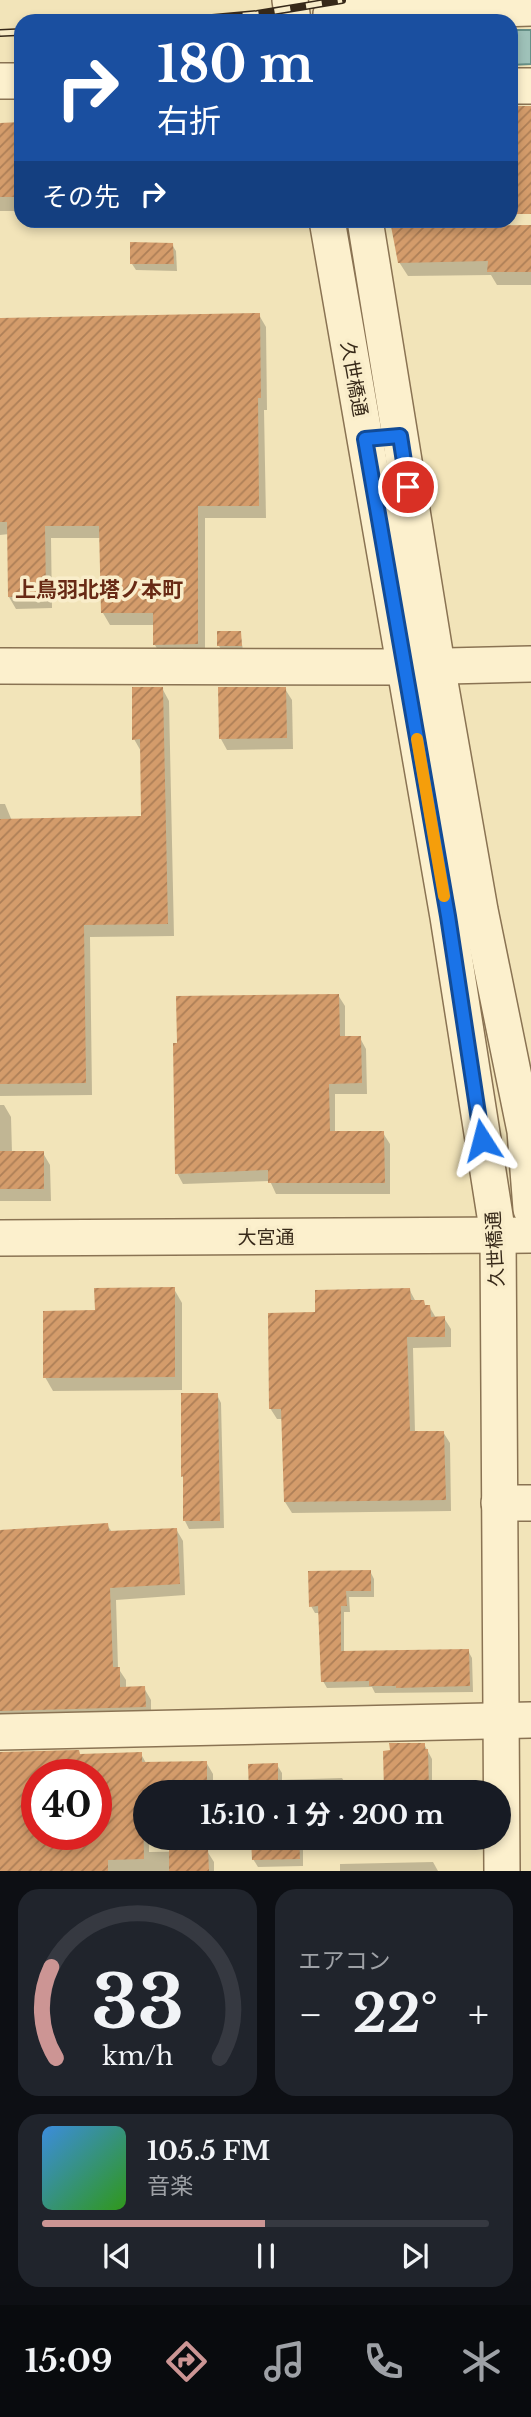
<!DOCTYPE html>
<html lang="ja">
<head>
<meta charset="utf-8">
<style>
  :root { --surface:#171b24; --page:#20242c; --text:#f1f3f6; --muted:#9ea1a6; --line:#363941; --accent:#cc9594 }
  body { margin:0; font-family:"Libre Baskerville","Noto Sans JP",serif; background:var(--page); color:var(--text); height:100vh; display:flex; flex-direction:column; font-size:26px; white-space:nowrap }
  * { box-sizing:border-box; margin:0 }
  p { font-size:23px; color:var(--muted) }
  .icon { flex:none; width:38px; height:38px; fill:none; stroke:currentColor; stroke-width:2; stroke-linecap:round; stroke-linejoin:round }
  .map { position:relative; height:1871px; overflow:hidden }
  .details { display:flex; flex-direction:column; gap:18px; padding:18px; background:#0d0f14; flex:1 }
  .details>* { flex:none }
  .top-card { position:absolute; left:14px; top:14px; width:504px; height:214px; border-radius:21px; box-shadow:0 4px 10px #0003; background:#1a4fa0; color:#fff; overflow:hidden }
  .speed { position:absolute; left:21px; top:1759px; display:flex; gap:14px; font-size:35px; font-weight:700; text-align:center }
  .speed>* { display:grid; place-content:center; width:91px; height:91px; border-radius:50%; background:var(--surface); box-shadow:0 4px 10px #0003; line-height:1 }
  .speed .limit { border:10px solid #d22; background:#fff; color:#111 }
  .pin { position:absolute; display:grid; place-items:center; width:60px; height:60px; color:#fff; margin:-30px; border:4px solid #fff; border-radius:50%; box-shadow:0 2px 7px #0007 }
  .me { position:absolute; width:77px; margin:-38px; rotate:351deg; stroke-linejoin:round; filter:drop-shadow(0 0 5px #0008) }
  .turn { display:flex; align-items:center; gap:24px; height:147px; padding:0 28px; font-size:32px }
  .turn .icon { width:91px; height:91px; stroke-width:2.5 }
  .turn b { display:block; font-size:49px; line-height:60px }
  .then { display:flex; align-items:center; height:66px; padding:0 28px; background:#0003; gap:14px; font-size:26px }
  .big { font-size:52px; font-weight:700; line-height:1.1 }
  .details .tile { flex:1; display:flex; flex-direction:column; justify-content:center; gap:10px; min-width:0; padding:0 24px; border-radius:21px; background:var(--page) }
  .details .dial { align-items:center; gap:0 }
  .dial svg { height:182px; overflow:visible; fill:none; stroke:var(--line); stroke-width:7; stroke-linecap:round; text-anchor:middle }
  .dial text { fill:var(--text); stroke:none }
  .song { display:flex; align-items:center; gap:21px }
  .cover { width:84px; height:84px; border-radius:10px; background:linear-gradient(135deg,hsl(210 70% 55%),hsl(110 70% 35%)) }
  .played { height:7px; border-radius:4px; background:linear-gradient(90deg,var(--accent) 50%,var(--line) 50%) }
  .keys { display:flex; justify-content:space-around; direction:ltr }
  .heat { display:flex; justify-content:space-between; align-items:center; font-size:38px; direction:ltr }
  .details .tiles { flex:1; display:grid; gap:18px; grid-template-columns:1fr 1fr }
  .tile:last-child { grid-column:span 2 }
  .trip { position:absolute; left:133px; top:1780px; width:378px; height:70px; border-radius:35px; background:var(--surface); box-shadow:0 4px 10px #0003; font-weight:700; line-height:70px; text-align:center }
  .menu { display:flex; height:112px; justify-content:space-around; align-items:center; background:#090b0e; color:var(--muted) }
  .menu .icon { width:49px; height:49px }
  .menu .selected { color:var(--accent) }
  .menu b { font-size:32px; color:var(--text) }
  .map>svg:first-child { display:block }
  .water { fill:#9fc2b9; stroke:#669087; stroke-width:2 }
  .shadow { fill:#0003; fill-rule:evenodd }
  .building { fill:url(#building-hatch); fill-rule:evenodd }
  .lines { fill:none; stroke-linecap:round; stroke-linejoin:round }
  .minor-casing { stroke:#8a7353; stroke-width:38 }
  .minor { stroke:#fcf0cd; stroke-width:35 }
  .rail-casing { stroke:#372919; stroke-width:8 }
  .rail { stroke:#f9edca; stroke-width:5; stroke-dasharray:16; stroke-linecap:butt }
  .route-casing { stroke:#114b97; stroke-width:18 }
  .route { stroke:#1a73e8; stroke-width:12 }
  .slow { stroke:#f59e0b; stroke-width:12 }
  .labels { text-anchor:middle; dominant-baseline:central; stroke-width:7; stroke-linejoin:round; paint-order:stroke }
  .street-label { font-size:19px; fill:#372919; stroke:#f9edca }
  .neighbourhood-label { font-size:21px; font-weight:bold; fill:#682a15; stroke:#f9edca }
</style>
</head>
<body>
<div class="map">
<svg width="531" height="1871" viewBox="0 0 531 1871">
  <defs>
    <pattern id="building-hatch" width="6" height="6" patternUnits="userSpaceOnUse" patternTransform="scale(1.75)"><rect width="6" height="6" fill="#d49c6b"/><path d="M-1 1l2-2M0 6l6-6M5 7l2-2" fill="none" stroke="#ad7f57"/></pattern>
  </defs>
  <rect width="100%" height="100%" fill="#f2e4b9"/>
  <polygon class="water" points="511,30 531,30 531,64 511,65"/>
  <g class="shadow">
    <rect x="0" y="124" width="21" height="87"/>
    <polygon points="531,227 531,285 497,285 491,275 408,276 399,262"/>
    <polygon points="172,245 176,251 177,271 136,270 132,264"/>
    <polygon points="259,315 266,327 267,410 264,410 266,518 205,518 205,656 162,657 155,645 155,625 110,625 103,613 101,538 51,538 52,608 16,609 9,597 9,534 0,535 0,320"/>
    <polygon points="240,633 243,650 221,649 219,646"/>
    <polygon points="162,688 169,701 174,936 90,937 92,1095 0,1096 0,804 5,804 12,821 143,818 142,753 134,739"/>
    <polygon points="285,689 292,700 293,749 227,750 221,739"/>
    <polygon points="338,995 345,1006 345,1038 360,1038 366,1049 367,1094 335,1094 335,1133 383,1133 390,1144 390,1194 276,1194 270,1181 183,1184 177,1173"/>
    <polygon points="0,1105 4,1105 11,1117 12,1153 43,1153 50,1165 51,1201 0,1201"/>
    <polygon points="174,1289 182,1303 182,1390 53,1391 45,1377 96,1312"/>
    <polygon points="409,1289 416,1302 423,1302 426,1306 429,1306 436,1318 444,1318 451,1329 451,1347 413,1348 415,1433 443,1432 450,1443 451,1511 292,1513 285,1502 283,1419 277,1419 270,1408 317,1313"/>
    <polygon points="217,1395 221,1403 224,1528 189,1529 185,1521 185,1480 182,1476"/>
    <polygon points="107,1525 112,1532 176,1529 183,1541 185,1595 116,1600 118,1668 126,1680 126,1689 144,1688 151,1700 151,1718 0,1722 0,1532"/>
    <polygon points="370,1571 374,1579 374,1597 349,1597 350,1612 344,1612 344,1652 468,1651 472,1658 473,1692 375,1693 372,1687 327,1688 323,1681 320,1613 315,1613 311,1606"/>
    <polygon points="424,1744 432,1759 432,1792 386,1792"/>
    <path d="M0,1754L80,1756L141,1754L146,1763L206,1762L213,1774V1792H145V1838H149V1852L207,1851L214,1862V1871H0ZM37,1774H96V1834H37Z"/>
    <polygon points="277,1765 282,1773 282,1780 342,1778 347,1786 347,1792 251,1792"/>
    <polygon points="445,1781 471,1781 473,1792 446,1792"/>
    <polygon points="252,1838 303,1838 303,1866 258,1867 253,1859"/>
    <polygon points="433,1862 438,1871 340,1871 340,1864"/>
  </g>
  <g class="building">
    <polygon points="511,106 531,106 531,214 512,214"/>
    <polygon points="21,122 21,197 0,197 0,123"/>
    <polygon points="531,225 531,272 487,272 488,261 398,263 391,226"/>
    <polygon points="130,242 173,243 174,264 130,264"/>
    <polygon points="260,313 261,398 258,398 259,506 198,506 198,644 153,645 153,613 101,613 99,526 45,526 46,596 8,597 7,522 0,522 0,318"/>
    <polygon points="217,631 241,631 242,646 217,646"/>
    <polygon points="132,687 163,687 168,924 84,925 86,1083 0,1084 0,819 141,816 140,739 132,740"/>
    <polygon points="218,687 286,687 287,738 219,739"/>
    <polygon points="339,994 340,1036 361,1036 362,1083 329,1084 330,1131 384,1131 385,1183 268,1183 268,1170 175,1174 173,1043 177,1043 176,996"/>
    <rect x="0" y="1151" width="44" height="38"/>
    <polygon points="175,1287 175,1377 43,1378 43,1311 95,1310 94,1288"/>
    <polygon points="410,1288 411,1300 424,1300 425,1305 430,1305 431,1317 445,1316 445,1337 407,1337 410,1431 444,1431 446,1500 284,1502 281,1409 269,1409 268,1313 315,1312 315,1290"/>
    <polygon points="181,1393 218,1393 220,1521 183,1521 183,1476 181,1477"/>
    <polygon points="108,1523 109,1531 177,1528 180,1584 110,1588 113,1667 120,1667 120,1687 145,1686 146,1707 0,1711 0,1530"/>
    <polygon points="371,1570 371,1591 346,1591 347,1606 341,1606 341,1651 469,1649 470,1686 396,1688 396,1686 369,1686 369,1681 321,1682 318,1606 309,1607 308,1571"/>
    <polygon points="389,1743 425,1743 425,1749 428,1749 429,1792 384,1792 383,1751 390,1750"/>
    <path d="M79,1750L80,1754L142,1752V1762L207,1761V1792H143L144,1859L108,1860V1871H0V1752ZM37,1774H96V1834H37Z"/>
    <polygon points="278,1763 278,1792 249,1792 248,1764"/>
    <polygon points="251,1838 299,1838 300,1859 252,1860"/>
    <polygon points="208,1849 209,1871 169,1871 169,1850"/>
  </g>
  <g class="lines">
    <defs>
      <g id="minor">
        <polyline points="290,0 293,21"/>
        <polyline points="331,14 531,8"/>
        <polyline points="0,81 21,81"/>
        <polyline points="511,86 531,86"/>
        <polyline points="327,220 448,917 498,1235 502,1871"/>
        <polyline points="365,220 437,665 480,910 525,1131 531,1209"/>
        <polyline points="0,666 405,667 531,664"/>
        <polyline points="0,1238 531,1235"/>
        <polyline points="499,1503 531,1503"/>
        <polyline points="0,1732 531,1720"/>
      </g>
    </defs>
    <use href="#minor" class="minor-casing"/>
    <use href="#minor" class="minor"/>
    <defs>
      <g id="rail">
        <polyline points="179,21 257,14 342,0"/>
        <polyline points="0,33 21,32"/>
      </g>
    </defs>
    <use href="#rail" class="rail-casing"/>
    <use href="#rail" class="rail"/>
  </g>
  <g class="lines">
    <defs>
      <polyline id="route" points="408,487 400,436 365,439 448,916 482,1140"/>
    </defs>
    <use href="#route" class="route-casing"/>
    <use href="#route" class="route"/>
    <polyline class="slow" points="417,739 444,896"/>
  </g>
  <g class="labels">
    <g class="street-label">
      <text transform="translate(354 379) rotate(80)">久世橋通</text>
      <text x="266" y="1237">大宮通</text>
      <text transform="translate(495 1249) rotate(-93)">久世橋通</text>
    </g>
    <g class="neighbourhood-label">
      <text x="99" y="590">上鳥羽北塔ノ本町</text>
    </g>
  </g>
</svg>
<div class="speed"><div class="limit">40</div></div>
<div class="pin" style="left:408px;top:487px;background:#d93025"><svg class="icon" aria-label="arrive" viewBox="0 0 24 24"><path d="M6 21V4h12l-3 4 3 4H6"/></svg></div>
<svg class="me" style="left:482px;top:1140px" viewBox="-20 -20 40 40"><path d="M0-17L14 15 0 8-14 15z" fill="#1a73e8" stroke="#fff" stroke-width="4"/></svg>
<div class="trip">15:10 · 1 分 · 200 m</div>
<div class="top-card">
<div class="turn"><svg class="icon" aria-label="right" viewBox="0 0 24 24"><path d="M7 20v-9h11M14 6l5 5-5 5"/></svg><div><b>180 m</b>右折</div></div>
<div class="then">その先<svg class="icon" aria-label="right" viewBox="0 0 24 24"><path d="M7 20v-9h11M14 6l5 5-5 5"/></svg></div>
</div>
</div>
<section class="details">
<div class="tiles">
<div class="tile dial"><svg viewBox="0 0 100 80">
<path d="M14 69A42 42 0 1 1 86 69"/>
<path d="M14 69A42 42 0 0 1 12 29" stroke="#cc9594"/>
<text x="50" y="56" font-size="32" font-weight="700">33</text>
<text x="50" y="72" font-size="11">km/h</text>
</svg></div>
<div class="tile"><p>エアコン</p>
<div class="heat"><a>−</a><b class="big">22°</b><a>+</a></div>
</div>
<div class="tile">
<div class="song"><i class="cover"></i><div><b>105.5 FM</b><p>音楽</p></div></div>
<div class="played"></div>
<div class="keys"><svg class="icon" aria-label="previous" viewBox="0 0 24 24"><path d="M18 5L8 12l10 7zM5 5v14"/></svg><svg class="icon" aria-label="pause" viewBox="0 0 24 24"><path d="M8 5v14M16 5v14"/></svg><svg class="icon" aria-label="next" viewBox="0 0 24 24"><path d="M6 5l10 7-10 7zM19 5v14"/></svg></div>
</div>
</div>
</section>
<nav class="menu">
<b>15:09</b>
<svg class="icon selected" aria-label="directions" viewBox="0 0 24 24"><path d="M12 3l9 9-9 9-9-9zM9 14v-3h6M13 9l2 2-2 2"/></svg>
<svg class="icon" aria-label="music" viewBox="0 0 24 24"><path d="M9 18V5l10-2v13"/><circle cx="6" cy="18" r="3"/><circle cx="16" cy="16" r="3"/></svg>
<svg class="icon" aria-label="phone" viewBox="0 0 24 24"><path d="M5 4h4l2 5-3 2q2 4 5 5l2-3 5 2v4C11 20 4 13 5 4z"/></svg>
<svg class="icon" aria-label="climate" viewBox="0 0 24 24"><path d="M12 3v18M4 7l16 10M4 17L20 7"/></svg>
</nav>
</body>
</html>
